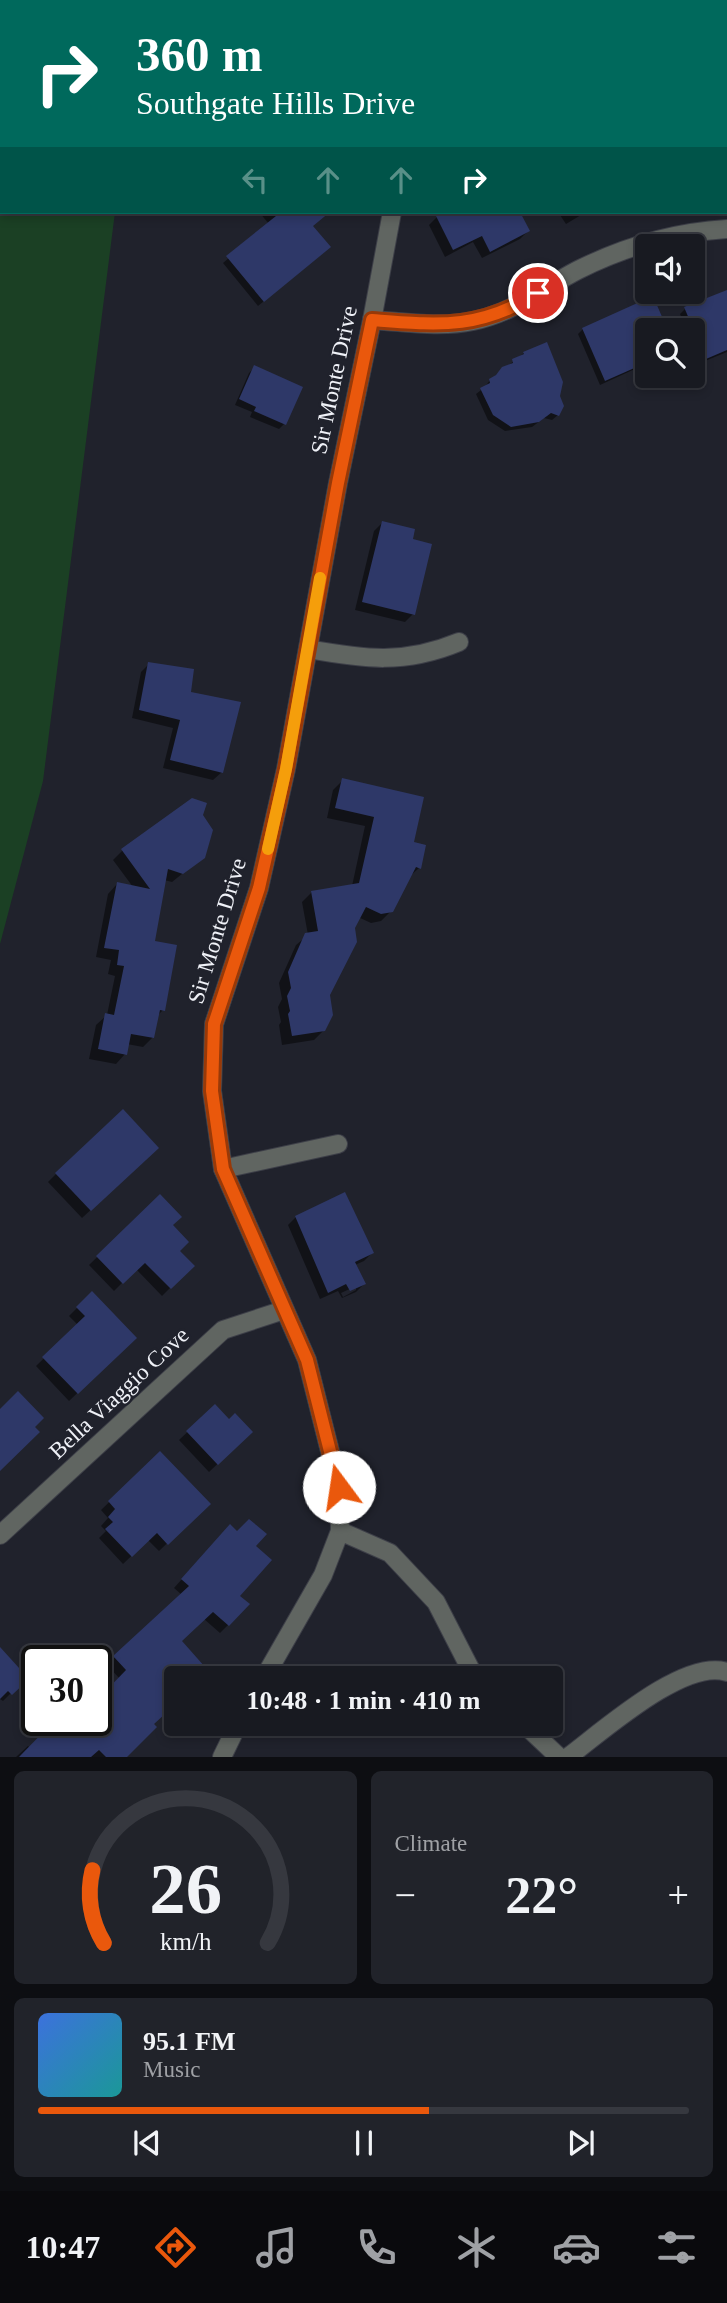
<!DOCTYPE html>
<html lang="en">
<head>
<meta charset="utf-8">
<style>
  :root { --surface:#181a21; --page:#21232a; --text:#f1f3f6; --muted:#9fa1a5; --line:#36383f; --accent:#ea580c }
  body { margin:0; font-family:"Times New Roman",serif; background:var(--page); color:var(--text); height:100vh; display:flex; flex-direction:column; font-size:26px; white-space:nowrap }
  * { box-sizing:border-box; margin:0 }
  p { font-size:23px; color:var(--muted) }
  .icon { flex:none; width:38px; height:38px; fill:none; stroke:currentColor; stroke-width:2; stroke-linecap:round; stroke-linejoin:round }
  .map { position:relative; height:1757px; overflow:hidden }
  .drawer { display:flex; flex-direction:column; gap:14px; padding:14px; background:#0d0e12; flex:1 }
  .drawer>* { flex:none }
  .hud { position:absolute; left:0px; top:0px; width:728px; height:214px; box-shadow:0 4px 10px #0003,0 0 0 2px var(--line); background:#00695c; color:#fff; overflow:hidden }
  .controls { position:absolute; left:635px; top:234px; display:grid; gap:14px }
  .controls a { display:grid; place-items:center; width:70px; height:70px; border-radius:7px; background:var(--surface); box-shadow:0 4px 10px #0003,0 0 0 2px var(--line); font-size:35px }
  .speed { position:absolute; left:21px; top:1645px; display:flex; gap:14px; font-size:35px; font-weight:700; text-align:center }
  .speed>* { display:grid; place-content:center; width:91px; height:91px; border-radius:50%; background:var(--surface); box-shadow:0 4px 10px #0003,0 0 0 2px var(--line); line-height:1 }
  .speed .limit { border:4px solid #111; border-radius:10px; background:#fff; color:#111 }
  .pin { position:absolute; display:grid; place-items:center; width:60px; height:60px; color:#fff; margin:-30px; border:4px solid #fff; border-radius:50%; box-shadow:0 2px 7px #0007 }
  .me { position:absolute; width:77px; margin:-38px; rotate:346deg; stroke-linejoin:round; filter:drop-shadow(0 0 5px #0008) }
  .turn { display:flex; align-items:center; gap:24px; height:147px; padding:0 21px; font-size:32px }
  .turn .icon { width:91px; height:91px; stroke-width:2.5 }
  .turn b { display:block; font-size:49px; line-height:60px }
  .lanes { display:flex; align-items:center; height:66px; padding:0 21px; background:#0003; justify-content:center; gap:35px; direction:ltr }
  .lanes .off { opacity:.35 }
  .big { font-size:52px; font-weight:600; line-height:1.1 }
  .drawer .tile { flex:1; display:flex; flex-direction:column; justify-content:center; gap:10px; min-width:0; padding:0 24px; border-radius:10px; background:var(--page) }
  .drawer .dial { align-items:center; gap:0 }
  .dial svg { height:182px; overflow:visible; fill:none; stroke:var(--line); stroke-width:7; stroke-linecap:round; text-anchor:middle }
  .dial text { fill:var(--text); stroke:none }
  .song { display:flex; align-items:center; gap:21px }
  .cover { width:84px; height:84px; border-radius:10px; background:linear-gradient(135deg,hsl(220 70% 55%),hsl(180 70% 35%)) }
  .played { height:7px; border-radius:4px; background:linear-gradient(90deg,var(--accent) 60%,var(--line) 60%) }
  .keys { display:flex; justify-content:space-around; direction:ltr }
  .heat { display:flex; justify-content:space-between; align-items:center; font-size:38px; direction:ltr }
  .drawer .tiles { flex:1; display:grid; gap:14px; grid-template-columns:1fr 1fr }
  .tile:last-child { grid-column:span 2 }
  .trip { position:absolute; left:164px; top:1666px; width:399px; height:70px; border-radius:7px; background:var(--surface); box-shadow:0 4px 10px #0003,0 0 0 2px var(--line); font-weight:600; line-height:70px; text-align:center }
  .tab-bar { display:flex; height:112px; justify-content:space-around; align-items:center; background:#0a0a0d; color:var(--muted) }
  .tab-bar .icon { width:49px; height:49px }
  .tab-bar .selected { color:var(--accent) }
  .tab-bar b { font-size:32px; color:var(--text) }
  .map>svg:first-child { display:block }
  .green { fill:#1b4024 }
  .shadow { fill:#0007; fill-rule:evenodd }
  .building { fill:#2e3868 }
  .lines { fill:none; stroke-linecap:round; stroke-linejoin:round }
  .minor-casing { stroke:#3d3f48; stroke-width:20 }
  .minor { stroke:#606561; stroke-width:18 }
  .route-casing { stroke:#983908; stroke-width:18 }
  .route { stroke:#ea580c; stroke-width:12 }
  .slow { stroke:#f59e0b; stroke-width:12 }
  .labels { text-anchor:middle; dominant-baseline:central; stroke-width:5; stroke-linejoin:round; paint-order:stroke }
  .street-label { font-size:23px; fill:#eff1f7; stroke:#20222c }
</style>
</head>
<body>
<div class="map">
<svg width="727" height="1757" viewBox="0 0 727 1757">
  <rect width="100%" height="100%" fill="#20222c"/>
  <polygon class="green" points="0,0 713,0 708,2 2,2 2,212 115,212 43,781 0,944"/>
  <g class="shadow">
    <polygon points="726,117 727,119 726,167"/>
    <polygon points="259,212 328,212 311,226 324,252 258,306 223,263 269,224"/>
    <polygon points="446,212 518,212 528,231 520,239 482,258 473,242 445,257 429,225 437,217"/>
    <polygon points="558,212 586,212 566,224"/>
    <polygon points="727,292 727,352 700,363 693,345 693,331 687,331 680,314 685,309"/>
    <polygon points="664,325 659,331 648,331 648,363 600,385 578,334 583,329"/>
    <polygon points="524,353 558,415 552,420 544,418 532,427 505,431 488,420 476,394 485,387 490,380"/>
    <polygon points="254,368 284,424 279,429 250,417 252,412 235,405 249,373"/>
    <polygon points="382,523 411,541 413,614 405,622 355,610 374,531"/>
    <polygon points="149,664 189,694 222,772 213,780 163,768 173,728 132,718 141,672"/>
    <polygon points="343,780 412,844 419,868 409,877 391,911 381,921 371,923 358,917 328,995 324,1030 314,1040 282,1045 279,1025 281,1022 278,1007 282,999 279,983 296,945 308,935 302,902 312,892 352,886 365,826 327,818 333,790"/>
    <polygon points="201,816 203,857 172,882 164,880 153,943 163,1010 157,1016 153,1037 143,1047 127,1044 125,1054 116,1064 89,1059 96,1025 107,1015 115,976 108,974 111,960 96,957 108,894 117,884 133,887 113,860 123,850"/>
    <polygon points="149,1156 82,1218 48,1182 56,1174"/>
    <polygon points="160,1196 178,1251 192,1266 162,1296 136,1269 114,1291 89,1265"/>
    <path d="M296,1217L372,1253L364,1261L355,1265L364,1284L356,1292L342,1298L338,1291L320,1299L288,1225ZM356,1286V1290L343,1297L341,1293Z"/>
    <polygon points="92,1293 135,1338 69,1401 36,1366 78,1325 69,1316"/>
    <polygon points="215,1406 229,1421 251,1432 209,1472 179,1440"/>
    <polygon points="160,1453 208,1504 159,1551 148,1540 123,1564 99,1538 106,1531 101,1526 108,1518 101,1510"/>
    <polygon points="222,1534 253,1546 228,1625 220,1633 204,1619 180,1642 203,1667 191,1678 177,1678 152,1724 124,1757 16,1757 28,1746 30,1748 96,1720 120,1679 107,1665 182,1595 174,1588"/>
    <polygon points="0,1650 26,1678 3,1701 0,1699"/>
  </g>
  <g class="building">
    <polygon points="281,212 330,212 313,226 331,247 264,302 226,256"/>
    <polygon points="434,212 520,212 530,231 490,252 482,236 453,250"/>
    <polygon points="727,290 727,350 706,359 684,307"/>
    <polygon points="653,296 666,326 655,331 648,331 648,362 605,381 582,328"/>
    <polygon points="547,342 563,382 560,396 564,406 559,416 551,413 539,422 511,427 493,415 480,388 490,383 489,379 496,375 502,367 513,363 512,359 524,354 523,352"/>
    <polygon points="254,365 303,387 286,425 254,411 256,407 239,399"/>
    <polygon points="382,521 415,529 413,539 432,544 415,615 362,602"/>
    <polygon points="148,662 194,669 191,692 241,702 223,773 170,760 180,720 139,710"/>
    <polygon points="342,778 424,797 414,842 426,845 421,869 416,867 393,912 381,914 366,907 355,928 357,942 330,995 333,1015 325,1031 292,1036 288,1014 290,1011 287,996 291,988 288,972 305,933 318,931 311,891 359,883 374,817 335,808"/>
    <polygon points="192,798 207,803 203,815 213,830 205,858 183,874 168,869 155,941 177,945 165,1011 160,1010 154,1038 131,1034 127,1055 98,1049 105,1013 114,1015 124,966 117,965 119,950 104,948 117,882 150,889 121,849"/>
    <polygon points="123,1109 159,1148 91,1211 55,1173"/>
    <polygon points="345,1192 374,1253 355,1262 366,1284 350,1291 346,1284 328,1293 295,1216"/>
    <polygon points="160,1194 182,1217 173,1225 189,1242 180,1251 195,1266 171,1289 145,1263 123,1284 96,1256"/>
    <polygon points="92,1291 137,1338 78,1394 42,1357 85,1316 76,1307"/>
    <polygon points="18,1391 44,1418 35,1427 40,1432 0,1471 0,1409"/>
    <polygon points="215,1404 229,1419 235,1413 253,1432 218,1465 186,1431"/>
    <polygon points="160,1451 211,1504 168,1545 157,1533 132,1557 105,1529 113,1522 108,1517 115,1509 108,1501"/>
    <polygon points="249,1519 267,1534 256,1546 272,1560 240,1596 250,1604 229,1626 213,1612 182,1641 205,1667 193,1678 177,1678 177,1703 154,1724 157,1727 127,1757 106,1757 99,1750 91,1757 19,1757 55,1720 96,1720 96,1701 126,1670 113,1656 189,1586 181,1579 230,1524 237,1531"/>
    <polygon points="0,1647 29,1679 12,1695 8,1691 0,1699"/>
  </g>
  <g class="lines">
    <defs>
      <g id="minor">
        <path d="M372,320C405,322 440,328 473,321C513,313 543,288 578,270C624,247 676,232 727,229"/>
        <path d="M308,649C364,659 404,665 459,642"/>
        <polyline points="223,1169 338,1144"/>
        <polyline points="340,1531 390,1553 436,1602 475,1678"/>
        <polyline points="0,1535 223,1330 284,1310"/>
        <polyline points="264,1678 323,1575 340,1531 339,1487 307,1360 223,1169 212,1091 214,1024 259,888 286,769 338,483 372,320 392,212"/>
        <polyline points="524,1724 559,1757"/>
        <polyline points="222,1757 238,1724"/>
        <path d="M568,1757C603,1731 684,1658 727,1672"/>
      </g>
    </defs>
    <use href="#minor" class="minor-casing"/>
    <use href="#minor" class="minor"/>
  </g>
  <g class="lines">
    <defs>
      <path id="route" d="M339,1487L307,1360L223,1169L212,1091L214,1024L259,888L286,769L338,483L372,320C439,325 479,330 538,293"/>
    </defs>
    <use href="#route" class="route-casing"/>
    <use href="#route" class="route"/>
    <polyline class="slow" points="268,849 286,769 320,578"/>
  </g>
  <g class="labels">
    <g class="street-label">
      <text transform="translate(334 380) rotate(-78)">Sir Monte Drive</text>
      <text transform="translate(217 931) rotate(-73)">Sir Monte Drive</text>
      <text transform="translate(119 1393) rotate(-43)">Bella Viaggio Cove</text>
    </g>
  </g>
</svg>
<div class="controls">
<a><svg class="icon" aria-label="sound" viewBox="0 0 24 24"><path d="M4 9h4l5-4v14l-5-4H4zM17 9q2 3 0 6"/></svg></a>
<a><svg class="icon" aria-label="search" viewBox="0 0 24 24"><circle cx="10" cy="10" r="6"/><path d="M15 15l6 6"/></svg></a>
</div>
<div class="speed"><div class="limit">30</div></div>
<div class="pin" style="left:538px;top:293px;background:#d93025"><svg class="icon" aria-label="arrive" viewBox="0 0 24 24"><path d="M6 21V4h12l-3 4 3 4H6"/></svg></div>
<svg class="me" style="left:339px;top:1487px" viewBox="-20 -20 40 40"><circle r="19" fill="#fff"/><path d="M0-13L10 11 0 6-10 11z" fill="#ea580c"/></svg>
<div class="trip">10:48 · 1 min · 410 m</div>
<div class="hud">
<div class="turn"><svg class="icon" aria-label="right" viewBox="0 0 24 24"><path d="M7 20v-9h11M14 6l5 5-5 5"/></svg><div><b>360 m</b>Southgate Hills Drive</div></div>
<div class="lanes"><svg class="icon off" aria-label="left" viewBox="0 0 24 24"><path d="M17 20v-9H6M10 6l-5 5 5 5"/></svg><svg class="icon off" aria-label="ahead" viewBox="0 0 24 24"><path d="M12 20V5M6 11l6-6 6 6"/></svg><svg class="icon off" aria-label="ahead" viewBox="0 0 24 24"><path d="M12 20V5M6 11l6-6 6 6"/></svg><svg class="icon" aria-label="right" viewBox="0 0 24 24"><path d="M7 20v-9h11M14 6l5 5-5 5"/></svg></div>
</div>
</div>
<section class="drawer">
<div class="tiles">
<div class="tile dial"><svg viewBox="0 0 100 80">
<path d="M14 69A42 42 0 1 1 86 69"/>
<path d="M14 69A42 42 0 0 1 9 37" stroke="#ea580c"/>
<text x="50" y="56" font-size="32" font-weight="700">26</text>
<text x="50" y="72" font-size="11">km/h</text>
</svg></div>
<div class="tile"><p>Climate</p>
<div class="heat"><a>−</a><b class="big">22°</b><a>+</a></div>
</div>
<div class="tile">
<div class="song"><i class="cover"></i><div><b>95.1 FM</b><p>Music</p></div></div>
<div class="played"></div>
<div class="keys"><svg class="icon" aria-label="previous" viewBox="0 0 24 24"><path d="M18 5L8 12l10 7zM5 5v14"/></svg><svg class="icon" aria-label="pause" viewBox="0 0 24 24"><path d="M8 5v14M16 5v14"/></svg><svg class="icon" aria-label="next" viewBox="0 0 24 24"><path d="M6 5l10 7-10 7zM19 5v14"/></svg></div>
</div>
</div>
</section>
<nav class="tab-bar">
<b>10:47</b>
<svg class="icon selected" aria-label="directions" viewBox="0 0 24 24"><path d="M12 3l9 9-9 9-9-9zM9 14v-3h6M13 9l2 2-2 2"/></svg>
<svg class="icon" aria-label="music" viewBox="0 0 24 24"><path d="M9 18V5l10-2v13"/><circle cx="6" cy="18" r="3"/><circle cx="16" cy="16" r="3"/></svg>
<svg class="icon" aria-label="phone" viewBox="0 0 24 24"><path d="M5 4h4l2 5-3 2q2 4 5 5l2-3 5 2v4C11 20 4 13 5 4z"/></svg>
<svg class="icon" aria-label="climate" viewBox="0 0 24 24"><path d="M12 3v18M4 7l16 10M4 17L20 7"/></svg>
<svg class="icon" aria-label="car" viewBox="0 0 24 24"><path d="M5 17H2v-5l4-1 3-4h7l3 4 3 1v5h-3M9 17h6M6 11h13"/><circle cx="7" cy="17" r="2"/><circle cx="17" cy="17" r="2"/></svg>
<svg class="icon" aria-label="filters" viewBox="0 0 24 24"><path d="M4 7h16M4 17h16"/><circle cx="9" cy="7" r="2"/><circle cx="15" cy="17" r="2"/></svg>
</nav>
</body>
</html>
